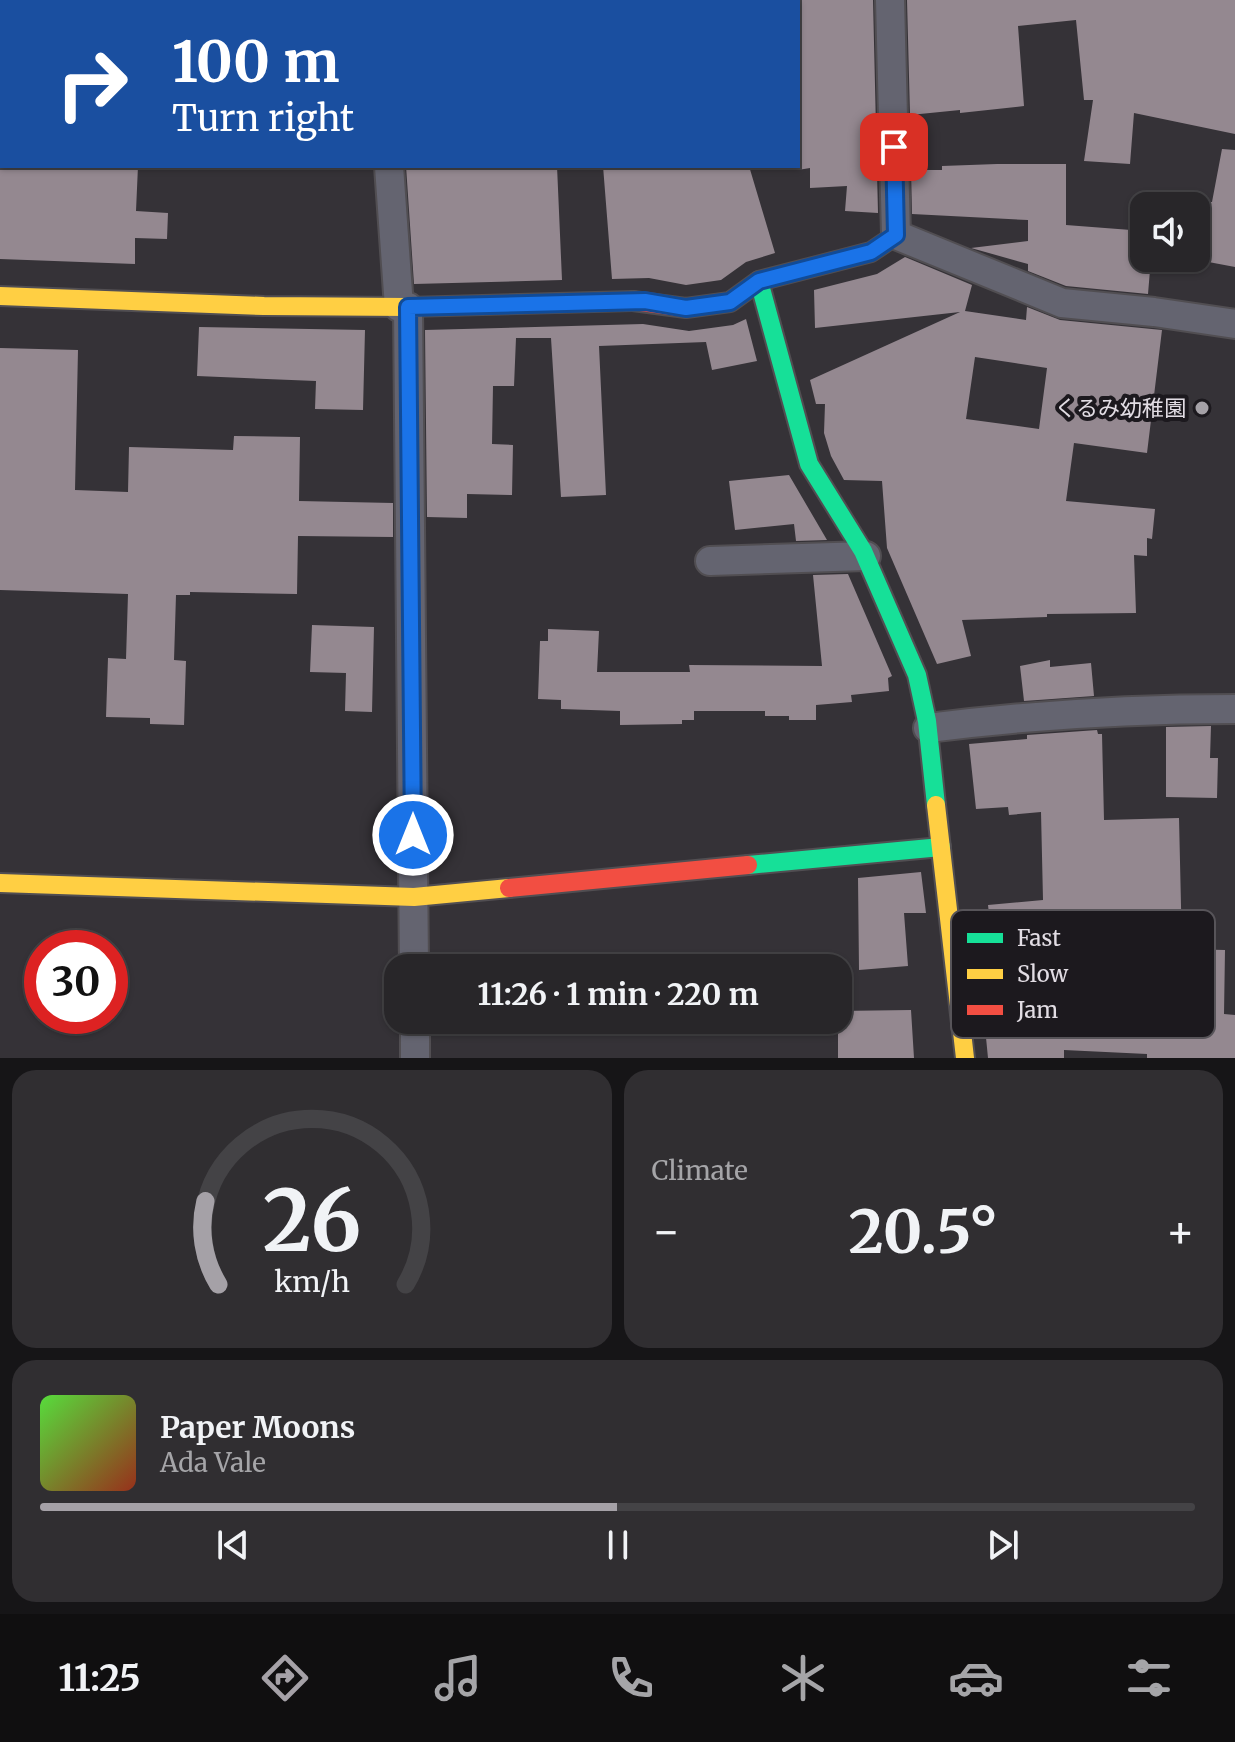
<!DOCTYPE html>
<html lang="en">
<head>
<meta charset="utf-8">
<style>
  :root { --surface:#282629; --page:#302e31; --text:#f1f3f6; --muted:#a5a5a8; --line:#444346; --accent:#a5a1a7 }
  body { margin:0; font-family:Merriweather,"Noto Sans JP",serif; background:var(--page); color:var(--text); height:100vh; display:flex; flex-direction:column; font-size:30px; white-space:nowrap }
  * { box-sizing:border-box; margin:0 }
  p { font-size:26px; color:var(--muted) }
  .icon { flex:none; width:44px; height:44px; fill:none; stroke:currentColor; stroke-width:2; stroke-linecap:round; stroke-linejoin:round }
  .map { position:relative; height:1058px; overflow:hidden }
  .panel { display:flex; flex-direction:column; gap:12px; padding:12px; background:#161517; flex:1 }
  .panel>* { flex:none }
  .hud { position:absolute; left:0px; top:0px; width:800px; height:168px; box-shadow:0 2px 6px #0004,0 0 0 2px var(--line); background:#1a4fa0; color:#fff; overflow:hidden }
  .tools { position:absolute; left:1130px; top:192px; display:grid; gap:16px }
  .tools a { display:grid; place-items:center; width:80px; height:80px; border-radius:16px; background:var(--surface); box-shadow:0 2px 6px #0004,0 0 0 2px var(--line); font-size:40px }
  .speed { position:absolute; left:24px; top:930px; display:flex; gap:16px; font-size:40px; font-weight:700; text-align:center }
  .speed>* { display:grid; place-content:center; width:104px; height:104px; border-radius:50%; background:var(--surface); box-shadow:0 2px 6px #0004,0 0 0 2px var(--line); line-height:1 }
  .speed .limit { border:12px solid #d22; background:#fff; color:#111 }
  .pin { position:absolute; display:grid; place-items:center; width:68px; height:68px; color:#fff; margin:-34px; border-radius:16px; box-shadow:0 4px 12px #0006 }
  .me { position:absolute; width:88px; margin:-44px; rotate:0deg; stroke-linejoin:round; filter:drop-shadow(0 0 6px #0008) }
  .turn { display:flex; align-items:center; gap:28px; height:168px; padding:0 40px; font-size:36px }
  .turn .icon { width:104px; height:104px; stroke-width:2.5 }
  .turn b { display:block; font-size:56px; line-height:68px }
  .big { font-size:60px; font-weight:700; line-height:1.1 }
  .panel .card { flex:1; display:flex; flex-direction:column; justify-content:center; gap:12px; min-width:0; padding:0 28px; border-radius:24px; background:var(--page) }
  .panel .dial { align-items:center; gap:0 }
  .dial svg { height:208px; overflow:visible; fill:none; stroke:var(--line); stroke-width:7; stroke-linecap:round; text-anchor:middle }
  .dial text { fill:var(--text); stroke:none }
  .song { display:flex; align-items:center; gap:24px }
  .cover { width:96px; height:96px; border-radius:12px; background:linear-gradient(135deg,hsl(110 70% 55%),hsl(10 70% 35%)) }
  .played { height:8px; border-radius:4px; background:linear-gradient(90deg,var(--accent) 50%,var(--line) 50%) }
  .keys { display:flex; justify-content:space-around; direction:ltr }
  .heat { display:flex; justify-content:space-between; align-items:center; font-size:44px; direction:ltr }
  .panel .tiles { flex:1; display:grid; gap:12px; grid-template-columns:1fr 1fr }
  .card:last-child { grid-column:span 2 }
  .trip { position:absolute; left:384px; top:954px; width:468px; height:80px; border-radius:24px; background:var(--surface); box-shadow:0 2px 6px #0004,0 0 0 2px var(--line); font-weight:700; line-height:80px; text-align:center }
  .tab-bar { display:flex; height:128px; justify-content:space-around; align-items:center; background:#100f10; color:var(--muted) }
  .tab-bar .icon { width:56px; height:56px }
  .tab-bar .on { color:var(--accent) }
  .tab-bar b { font-size:36px; color:var(--text) }
  .map>svg:first-child { display:block }
  .building { fill:#948890; fill-rule:evenodd }
  .lines { fill:none; stroke-linecap:round; stroke-linejoin:round }
  .street-casing { stroke:#514e52; stroke-width:32 }
  .fast-casing { stroke:#514e52; stroke-width:22 }
  .slow-casing { stroke:#514e52; stroke-width:22 }
  .jam-casing { stroke:#514e52; stroke-width:22 }
  .street { stroke:#646470; stroke-width:28 }
  .fast { stroke:#16e098; stroke-width:18 }
  .slow { stroke:#ffcf43; stroke-width:18 }
  .jam { stroke:#f24e42; stroke-width:18 }
  .route-casing { stroke:#114b97; stroke-width:20 }
  .route { stroke:#1a73e8; stroke-width:14 }
  .poi-dot { fill:#a5a1a7; stroke:#1c191e; stroke-width:3 }
  .labels { text-anchor:middle; dominant-baseline:central; stroke-width:8; stroke-linejoin:round; paint-order:stroke }
  .poi-label { font-size:22px; fill:#e2dde4; stroke:#1c191e; text-anchor:end }
  .key { fill:#1c191e; stroke:#575459; stroke-width:2 }
  .key-label { font-size:22px; fill:#e2dde4 }
</style>
</head>
<body>
<div class="map">
<svg width="1235" height="1058" viewBox="0 0 1235 1058">
  <rect width="100%" height="100%" fill="#353237"/>
  <g class="building">
    <polygon points="798,0 873,0 878,213 845,211 847,186 810,188 810,168 798,170"/>
    <polygon points="907,0 1235,0 1235,134 1134,113 1130,164 1084,161 1093,100 1084,100 1076,20 1018,26 1024,106 960,113 960,110 910,115"/>
    <polygon points="1222,149 1235,150 1235,267 1198,260 1207,202 1212,202"/>
    <polygon points="997,164 1066,164 1066,225 1144,231 1144,258 1151,258 1148,294 1066,286 1028,271 1028,264 971,248 1028,241 1028,220 912,214 911,170 942,170 942,166"/>
    <polygon points="0,166 138,166 136,211 168,213 167,239 135,238 135,264 0,259"/>
    <polygon points="406,166 444,166 444,169 557,166 562,280 414,284"/>
    <polygon points="603,166 749,166 775,253 746,262 721,280 686,285 649,278 612,279"/>
    <path d="M905,257L972,285L965,311L1026,320L1027,307L1060,320L1162,330L1147,453L1074,443L1066,501L1155,509L1152,539L1147,538V556L1134,555L1136,613L1047,614V617L962,620L971,656L937,664L887,548L882,481L844,480L831,456L824,433L825,404H816L810,380L960,312L815,328L814,290L877,274ZM975,357L1047,368L1039,429L966,419Z"/>
    <polygon points="746,319 757,361 712,370 706,342 599,346 606,495 561,497 551,338 516,338 514,386 493,386 492,444 513,445 512,495 467,494 467,518 427,517 425,330 643,324 689,331 733,325"/>
    <polygon points="199,327 365,330 363,410 315,409 316,381 197,376"/>
    <polygon points="0,348 78,350 75,490 128,492 129,447 233,450 234,436 300,437 299,501 393,503 393,537 298,536 297,594 190,592 190,595 176,595 174,660 186,661 184,725 150,724 150,718 106,717 108,658 126,659 128,594 0,590"/>
    <polygon points="789,475 827,540 796,541 794,524 735,530 729,481"/>
    <polygon points="848,574 892,676 888,678 889,691 851,695 852,702 816,705 816,720 789,720 789,716 765,716 765,711 694,711 694,720 682,720 682,724 620,725 620,711 561,709 561,700 538,699 540,641 548,641 548,629 599,631 597,672 690,672 689,665 822,666 813,575"/>
    <polygon points="312,625 374,627 372,712 345,711 346,673 310,672"/>
    <polygon points="1050,660 1050,667 1091,663 1094,696 1024,701 1020,666"/>
    <polygon points="1211,726 1210,758 1218,758 1217,798 1166,797 1166,727"/>
    <polygon points="1097,730 1098,734 1102,734 1104,820 1179,818 1182,949 1225,950 1224,1014 1235,1015 1235,1058 1147,1058 1147,1054 1064,1050 1064,1058 988,1058 984,1017 1015,1016 1014,1007 1110,1005 1108,932 1052,933 1053,955 977,961 972,915 989,914 988,905 1043,900 1041,812 1009,815 1008,807 976,809 969,744 1027,739 1027,735"/>
    <polygon points="921,872 926,913 904,913 908,966 859,970 858,878"/>
    <polygon points="911,1010 914,1058 838,1058 838,1011"/>
  </g>
  <g class="lines">
    <defs>
      <g id="street">
        <polyline points="377,0 377,2"/>
        <polyline points="890,0 896,235 1062,303 1154,312 1235,324"/>
        <polyline points="389,166 399,307"/>
        <polyline points="408,307 414,968"/>
        <polyline points="710,561 866,556"/>
        <path d="M928,728C1030,715 1132,709 1235,709"/>
        <polyline points="415,1020 415,1058"/>
      </g>
      <g id="fast">
        <polyline points="759,281 809,464 863,551 917,675 927,721 936,805"/>
        <polyline points="748,865 941,847"/>
      </g>
      <g id="slow">
        <polyline points="0,296 264,306 408,307 633,301"/>
        <polyline points="936,805 965,1058"/>
        <polyline points="0,883 414,897 509,888"/>
      </g>
      <g id="jam">
        <polyline points="633,301 686,308 730,302 759,281 871,252 896,235"/>
        <polyline points="509,888 748,865"/>
      </g>
    </defs>
    <use href="#street" class="street-casing"/>
    <use href="#fast" class="fast-casing"/>
    <use href="#slow" class="slow-casing"/>
    <use href="#jam" class="jam-casing"/>
    <use href="#street" class="street"/>
    <use href="#fast" class="fast"/>
    <use href="#slow" class="slow"/>
    <use href="#jam" class="jam"/>
  </g>
  <g class="lines">
    <defs>
      <polyline id="route" points="413,835 408,307 645,301 686,308 730,302 759,281 871,252 896,235 894,147"/>
    </defs>
    <use href="#route" class="route-casing"/>
    <use href="#route" class="route"/>
  </g>
  <circle class="poi-dot" cx="1202" cy="408" r="8"/>
  <g class="labels">
    <g class="poi-label">
      <text x="1186" y="408">くるみ幼稚園</text>
    </g>
  </g>
  <rect x="951" y="910" width="264" height="128" rx="12" class="key"/>
  <rect x="967" y="933" width="36" height="10" fill="#16e098"/>
  <rect x="967" y="969" width="36" height="10" fill="#ffcf43"/>
  <rect x="967" y="1005" width="36" height="10" fill="#f24e42"/>
  <g class="key-label">
    <text x="1017" y="946">Fast</text>
    <text x="1017" y="982">Slow</text>
    <text x="1017" y="1018">Jam</text>
  </g>
</svg>
<div class="tools">
<a><svg class="icon" aria-label="sound" viewBox="0 0 24 24"><path d="M4 9h4l5-4v14l-5-4H4zM17 9q2 3 0 6"/></svg></a>
</div>
<div class="speed"><div class="limit">30</div></div>
<div class="pin" style="left:894px;top:147px;background:#d93025"><svg class="icon" aria-label="arrive" viewBox="0 0 24 24"><path d="M6 21V4h12l-3 4 3 4H6"/></svg></div>
<svg class="me" style="left:413px;top:835px" viewBox="-20 -20 40 40"><circle r="17" fill="#1a73e8" stroke="#fff" stroke-width="3"/><path d="M0-11L8 9 0 5-8 9z" fill="#fff"/></svg>
<div class="trip">11:26 · 1 min · 220 m</div>
<div class="hud">
<div class="turn"><svg class="icon" aria-label="right" viewBox="0 0 24 24"><path d="M7 20v-9h11M14 6l5 5-5 5"/></svg><div><b>100 m</b>Turn right</div></div>
</div>
</div>
<section class="panel">
<div class="tiles">
<div class="card dial"><svg viewBox="0 0 100 80">
<path d="M14 69A42 42 0 1 1 86 69"/>
<path d="M14 69A42 42 0 0 1 9 37" stroke="#a5a1a7"/>
<text x="50" y="56" font-size="32" font-weight="700">26</text>
<text x="50" y="72" font-size="11">km/h</text>
</svg></div>
<div class="card"><p>Climate</p>
<div class="heat"><a>−</a><b class="big">20.5°</b><a>+</a></div>
</div>
<div class="card">
<div class="song"><i class="cover"></i><div><b>Paper Moons</b><p>Ada Vale</p></div></div>
<div class="played"></div>
<div class="keys"><svg class="icon" aria-label="previous" viewBox="0 0 24 24"><path d="M18 5L8 12l10 7zM5 5v14"/></svg><svg class="icon" aria-label="pause" viewBox="0 0 24 24"><path d="M8 5v14M16 5v14"/></svg><svg class="icon" aria-label="next" viewBox="0 0 24 24"><path d="M6 5l10 7-10 7zM19 5v14"/></svg></div>
</div>
</div>
</section>
<nav class="tab-bar">
<b>11:25</b>
<svg class="icon on" aria-label="directions" viewBox="0 0 24 24"><path d="M12 3l9 9-9 9-9-9zM9 14v-3h6M13 9l2 2-2 2"/></svg>
<svg class="icon" aria-label="music" viewBox="0 0 24 24"><path d="M9 18V5l10-2v13"/><circle cx="6" cy="18" r="3"/><circle cx="16" cy="16" r="3"/></svg>
<svg class="icon" aria-label="phone" viewBox="0 0 24 24"><path d="M5 4h4l2 5-3 2q2 4 5 5l2-3 5 2v4C11 20 4 13 5 4z"/></svg>
<svg class="icon" aria-label="climate" viewBox="0 0 24 24"><path d="M12 3v18M4 7l16 10M4 17L20 7"/></svg>
<svg class="icon" aria-label="car" viewBox="0 0 24 24"><path d="M5 17H2v-5l4-1 3-4h7l3 4 3 1v5h-3M9 17h6M6 11h13"/><circle cx="7" cy="17" r="2"/><circle cx="17" cy="17" r="2"/></svg>
<svg class="icon" aria-label="filters" viewBox="0 0 24 24"><path d="M4 7h16M4 17h16"/><circle cx="9" cy="7" r="2"/><circle cx="15" cy="17" r="2"/></svg>
</nav>
</body>
</html>
